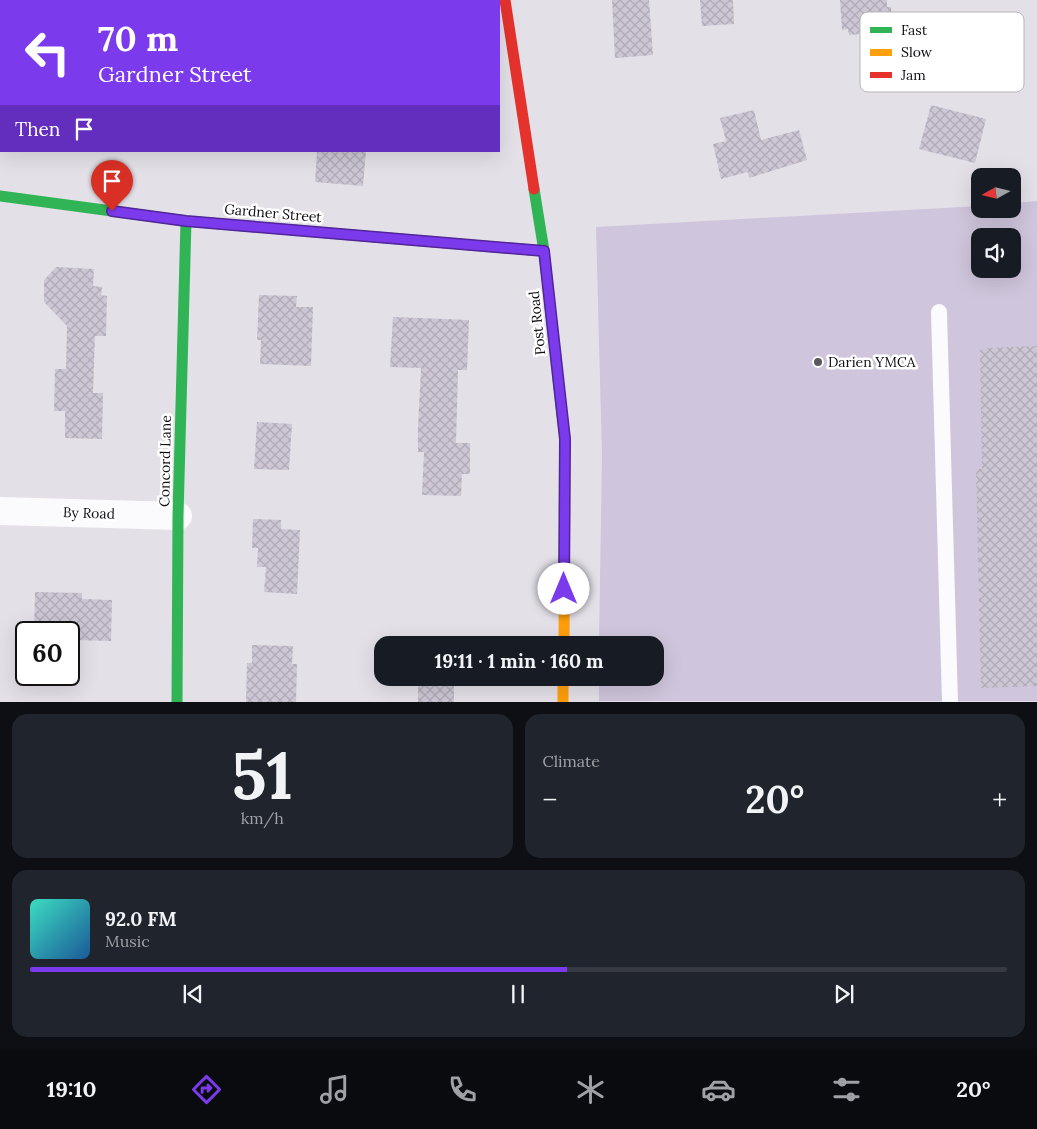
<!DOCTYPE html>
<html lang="en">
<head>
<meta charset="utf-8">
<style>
  :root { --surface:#171b24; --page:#20242c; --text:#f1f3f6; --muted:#9ea1a6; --line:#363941; --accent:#7c3aed }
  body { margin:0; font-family:Lora,serif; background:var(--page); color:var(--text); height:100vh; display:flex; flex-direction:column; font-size:19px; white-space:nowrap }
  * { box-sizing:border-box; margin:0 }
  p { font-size:16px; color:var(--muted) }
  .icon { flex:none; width:28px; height:28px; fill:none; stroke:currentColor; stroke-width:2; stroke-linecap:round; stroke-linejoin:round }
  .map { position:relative; height:702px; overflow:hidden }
  .sheet { display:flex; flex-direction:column; gap:12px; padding:12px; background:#0d0f14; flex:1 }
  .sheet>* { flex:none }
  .banner { position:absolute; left:0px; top:0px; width:500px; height:152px; box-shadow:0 5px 20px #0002; background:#7c3aed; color:#fff; overflow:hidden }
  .needle { width:32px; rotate:262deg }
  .controls { position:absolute; left:971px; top:168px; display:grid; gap:10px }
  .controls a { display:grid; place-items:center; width:50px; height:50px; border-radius:10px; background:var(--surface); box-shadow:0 5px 20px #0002; font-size:25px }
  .speed { position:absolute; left:15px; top:621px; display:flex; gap:10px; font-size:25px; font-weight:700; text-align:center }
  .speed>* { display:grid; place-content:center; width:65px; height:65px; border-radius:50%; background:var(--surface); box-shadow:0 5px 20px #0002; line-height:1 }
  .speed .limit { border:2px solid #111; border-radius:8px; background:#fff; color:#111 }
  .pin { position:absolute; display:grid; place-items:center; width:42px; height:42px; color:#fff; margin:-51px -21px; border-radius:50% 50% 50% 0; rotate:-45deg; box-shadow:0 0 5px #0007 }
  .pin .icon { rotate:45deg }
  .me { position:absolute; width:55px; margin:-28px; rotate:0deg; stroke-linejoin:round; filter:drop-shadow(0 0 4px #0008) }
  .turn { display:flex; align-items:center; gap:18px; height:105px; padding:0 15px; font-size:22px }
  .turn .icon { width:65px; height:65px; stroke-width:2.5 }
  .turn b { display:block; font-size:35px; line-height:42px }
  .then { display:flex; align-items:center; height:48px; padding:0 15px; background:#0003; gap:10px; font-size:19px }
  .big { font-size:38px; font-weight:800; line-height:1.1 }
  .sheet .card { flex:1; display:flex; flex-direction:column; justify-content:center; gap:8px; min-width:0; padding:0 18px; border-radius:15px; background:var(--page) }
  .sheet .dial { align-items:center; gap:0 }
  .dial b { font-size:65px; line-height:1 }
  .song { display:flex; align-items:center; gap:15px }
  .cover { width:60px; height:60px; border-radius:8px; background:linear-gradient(135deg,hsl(170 70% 55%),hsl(210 70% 35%)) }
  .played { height:5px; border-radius:2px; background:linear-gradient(90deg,var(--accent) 55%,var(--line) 55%) }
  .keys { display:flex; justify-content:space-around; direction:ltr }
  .heat { display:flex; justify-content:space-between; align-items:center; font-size:28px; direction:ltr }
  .sheet .tiles { flex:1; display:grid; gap:12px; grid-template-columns:1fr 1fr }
  .card:last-child { grid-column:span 2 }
  .trip { position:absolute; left:374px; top:636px; width:290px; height:50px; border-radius:15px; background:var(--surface); box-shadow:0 5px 20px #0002; font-weight:800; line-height:50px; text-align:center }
  .dock { display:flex; height:80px; justify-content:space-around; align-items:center; background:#090b0e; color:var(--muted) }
  .dock .icon { width:35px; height:35px }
  .dock .active { color:var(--accent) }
  .dock b { font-size:22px; color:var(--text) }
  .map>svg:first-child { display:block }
  .garden { fill:#cfc5dc; fill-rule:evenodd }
  .building { fill:url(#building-cross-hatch) }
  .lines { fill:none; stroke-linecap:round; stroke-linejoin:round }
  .lane { stroke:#fbfafc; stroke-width:16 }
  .street { stroke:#fbfafc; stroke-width:28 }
  .fast { stroke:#30b455; stroke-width:11 }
  .slow { stroke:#ff9f0a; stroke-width:11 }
  .jam { stroke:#e5322d; stroke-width:11 }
  .route-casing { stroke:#51269a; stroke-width:12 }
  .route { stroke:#7c3aed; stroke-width:9 }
  .poi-dot { fill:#5a575d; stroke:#fff; stroke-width:2 }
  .labels { text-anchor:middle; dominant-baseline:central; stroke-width:5; stroke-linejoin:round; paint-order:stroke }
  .street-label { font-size:14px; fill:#0f0d12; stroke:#fff }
  .poi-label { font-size:14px; fill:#0f0d12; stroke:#fff; text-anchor:start }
  .key { fill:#fff; stroke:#b7b6b8; stroke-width:1 }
  .key-label { font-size:14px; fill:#0f0d12 }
</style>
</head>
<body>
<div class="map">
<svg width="1037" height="702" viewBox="0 0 1037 702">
  <defs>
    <pattern id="building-cross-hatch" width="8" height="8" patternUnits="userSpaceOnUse" patternTransform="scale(1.25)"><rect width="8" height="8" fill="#cdc7d5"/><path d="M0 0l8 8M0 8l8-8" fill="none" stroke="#afaab6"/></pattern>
  </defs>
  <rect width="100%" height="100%" fill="#e4e0e8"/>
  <path class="garden" d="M1037,201V701H599V678H655V645H599L602,455L596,227L980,206V209H1012L1013,203ZM980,236H1012V269H980Z"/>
  <g class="building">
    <polygon points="612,0 649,0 653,55 615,58"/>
    <polygon points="700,0 733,0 734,24 702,26"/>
    <polygon points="840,0 887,0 887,7 891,7 893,43 862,44 861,34 849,35 848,29 842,30"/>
    <polygon points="931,105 986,119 975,163 919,149"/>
    <polygon points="754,110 761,140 799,130 807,160 749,178 748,172 721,179 713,144 726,141 720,118"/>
    <polygon points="317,151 366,151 363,186 315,182"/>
    <polygon points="56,267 94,269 93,286 102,287 101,295 107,296 106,336 95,336 93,393 103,393 102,439 65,438 65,411 54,411 55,369 66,369 67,326 44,302 44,280"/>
    <polygon points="259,295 297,296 296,307 313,307 311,366 260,364 261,340 257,340"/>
    <polygon points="393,317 469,320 467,370 458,370 456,443 470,443 470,474 462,474 461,496 422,495 424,452 418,452 418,427 421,368 390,367"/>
    <polygon points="1037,346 1037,686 981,688 976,469 982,469 980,350 986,350 987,348"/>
    <polygon points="257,422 292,424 289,470 254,469"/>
    <polygon points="253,519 281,520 281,529 300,530 297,594 264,592 266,567 257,567 258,548 252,548"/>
    <polygon points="35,592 82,593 82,599 112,600 111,641 73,640 74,628 34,628"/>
    <polygon points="252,645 293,646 292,664 297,664 296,702 246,702 247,663 252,663"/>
    <rect x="418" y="678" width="36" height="24"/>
  </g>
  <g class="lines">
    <polyline class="lane" points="939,312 950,702"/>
    <polyline class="street" points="0,511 178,516"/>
    <g class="fast">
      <polyline points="534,189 544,251 562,414"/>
      <polyline points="0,196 186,221 423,241"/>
      <polyline points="177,702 178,516 186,221"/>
    </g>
    <g class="slow">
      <polyline points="562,414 565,439 564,645"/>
      <polyline points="563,678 563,702"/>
    </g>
    <g class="jam">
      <polyline points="505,0 534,189"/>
      <polyline points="423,241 544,251"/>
    </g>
  </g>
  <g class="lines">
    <defs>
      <polyline id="route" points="112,211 186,221 544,251 565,439 564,589"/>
    </defs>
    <use href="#route" class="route-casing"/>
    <use href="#route" class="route"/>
  </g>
  <circle class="poi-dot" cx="818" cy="362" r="5"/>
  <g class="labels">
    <g class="street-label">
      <text transform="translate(273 213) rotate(5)">Gardner Street</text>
      <text transform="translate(537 323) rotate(-96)">Post Road</text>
      <text transform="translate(165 461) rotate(-89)">Concord Lane</text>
      <text transform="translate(89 513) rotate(2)">By Road</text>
    </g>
    <g class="poi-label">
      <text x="828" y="362">Darien YMCA</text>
    </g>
  </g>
  <rect x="860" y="12" width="164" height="80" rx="8" class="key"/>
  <rect x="870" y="27" width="22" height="6" fill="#30b455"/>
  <rect x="870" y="49" width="22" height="7" fill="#ff9f0a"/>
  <rect x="870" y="72" width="22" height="6" fill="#e5322d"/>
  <g class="key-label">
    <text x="901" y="35">Fast</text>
    <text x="901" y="57">Slow</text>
    <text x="901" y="80">Jam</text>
  </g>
</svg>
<div class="controls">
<a><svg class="needle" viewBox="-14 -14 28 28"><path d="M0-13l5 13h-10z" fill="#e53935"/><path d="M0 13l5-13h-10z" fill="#9ea1a6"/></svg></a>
<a><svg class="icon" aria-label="sound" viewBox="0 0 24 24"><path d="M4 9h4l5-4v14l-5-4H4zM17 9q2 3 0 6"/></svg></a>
</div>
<div class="speed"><div class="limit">60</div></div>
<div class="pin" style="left:112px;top:211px;background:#d93025"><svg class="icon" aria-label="arrive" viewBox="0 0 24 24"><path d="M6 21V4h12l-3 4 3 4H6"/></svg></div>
<svg class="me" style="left:564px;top:589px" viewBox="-20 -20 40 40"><circle r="19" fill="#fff"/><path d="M0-13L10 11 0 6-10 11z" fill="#7c3aed"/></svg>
<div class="trip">19:11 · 1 min · 160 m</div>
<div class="banner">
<div class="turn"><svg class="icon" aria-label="left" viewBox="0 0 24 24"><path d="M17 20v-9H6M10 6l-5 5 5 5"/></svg><div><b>70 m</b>Gardner Street</div></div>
<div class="then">Then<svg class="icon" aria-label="arrive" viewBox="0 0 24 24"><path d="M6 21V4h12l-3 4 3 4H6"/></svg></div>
</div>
</div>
<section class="sheet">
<div class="tiles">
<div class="card dial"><b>51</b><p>km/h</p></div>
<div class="card"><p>Climate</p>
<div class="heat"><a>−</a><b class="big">20°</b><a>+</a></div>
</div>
<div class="card">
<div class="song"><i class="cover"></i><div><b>92.0 FM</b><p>Music</p></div></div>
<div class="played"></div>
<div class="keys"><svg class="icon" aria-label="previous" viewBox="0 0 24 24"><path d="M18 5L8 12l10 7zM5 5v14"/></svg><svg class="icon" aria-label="pause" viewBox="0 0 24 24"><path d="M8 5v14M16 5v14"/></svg><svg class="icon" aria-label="next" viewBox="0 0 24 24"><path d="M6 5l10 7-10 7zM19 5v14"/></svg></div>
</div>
</div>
</section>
<nav class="dock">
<b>19:10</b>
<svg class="icon active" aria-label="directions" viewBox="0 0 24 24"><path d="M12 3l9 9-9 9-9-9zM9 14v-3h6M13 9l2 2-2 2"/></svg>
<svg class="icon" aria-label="music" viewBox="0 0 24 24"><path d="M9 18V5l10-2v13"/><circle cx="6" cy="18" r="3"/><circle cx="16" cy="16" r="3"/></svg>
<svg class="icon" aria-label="phone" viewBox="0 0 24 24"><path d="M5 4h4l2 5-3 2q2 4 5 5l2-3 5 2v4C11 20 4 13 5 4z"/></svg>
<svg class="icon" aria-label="climate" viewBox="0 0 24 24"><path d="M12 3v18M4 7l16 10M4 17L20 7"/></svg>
<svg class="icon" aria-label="car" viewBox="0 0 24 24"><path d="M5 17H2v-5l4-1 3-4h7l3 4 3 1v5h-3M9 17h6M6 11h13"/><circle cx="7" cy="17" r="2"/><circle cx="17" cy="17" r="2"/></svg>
<svg class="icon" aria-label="filters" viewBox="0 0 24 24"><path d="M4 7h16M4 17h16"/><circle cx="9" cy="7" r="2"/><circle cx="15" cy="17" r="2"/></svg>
<b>20°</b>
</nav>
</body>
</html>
